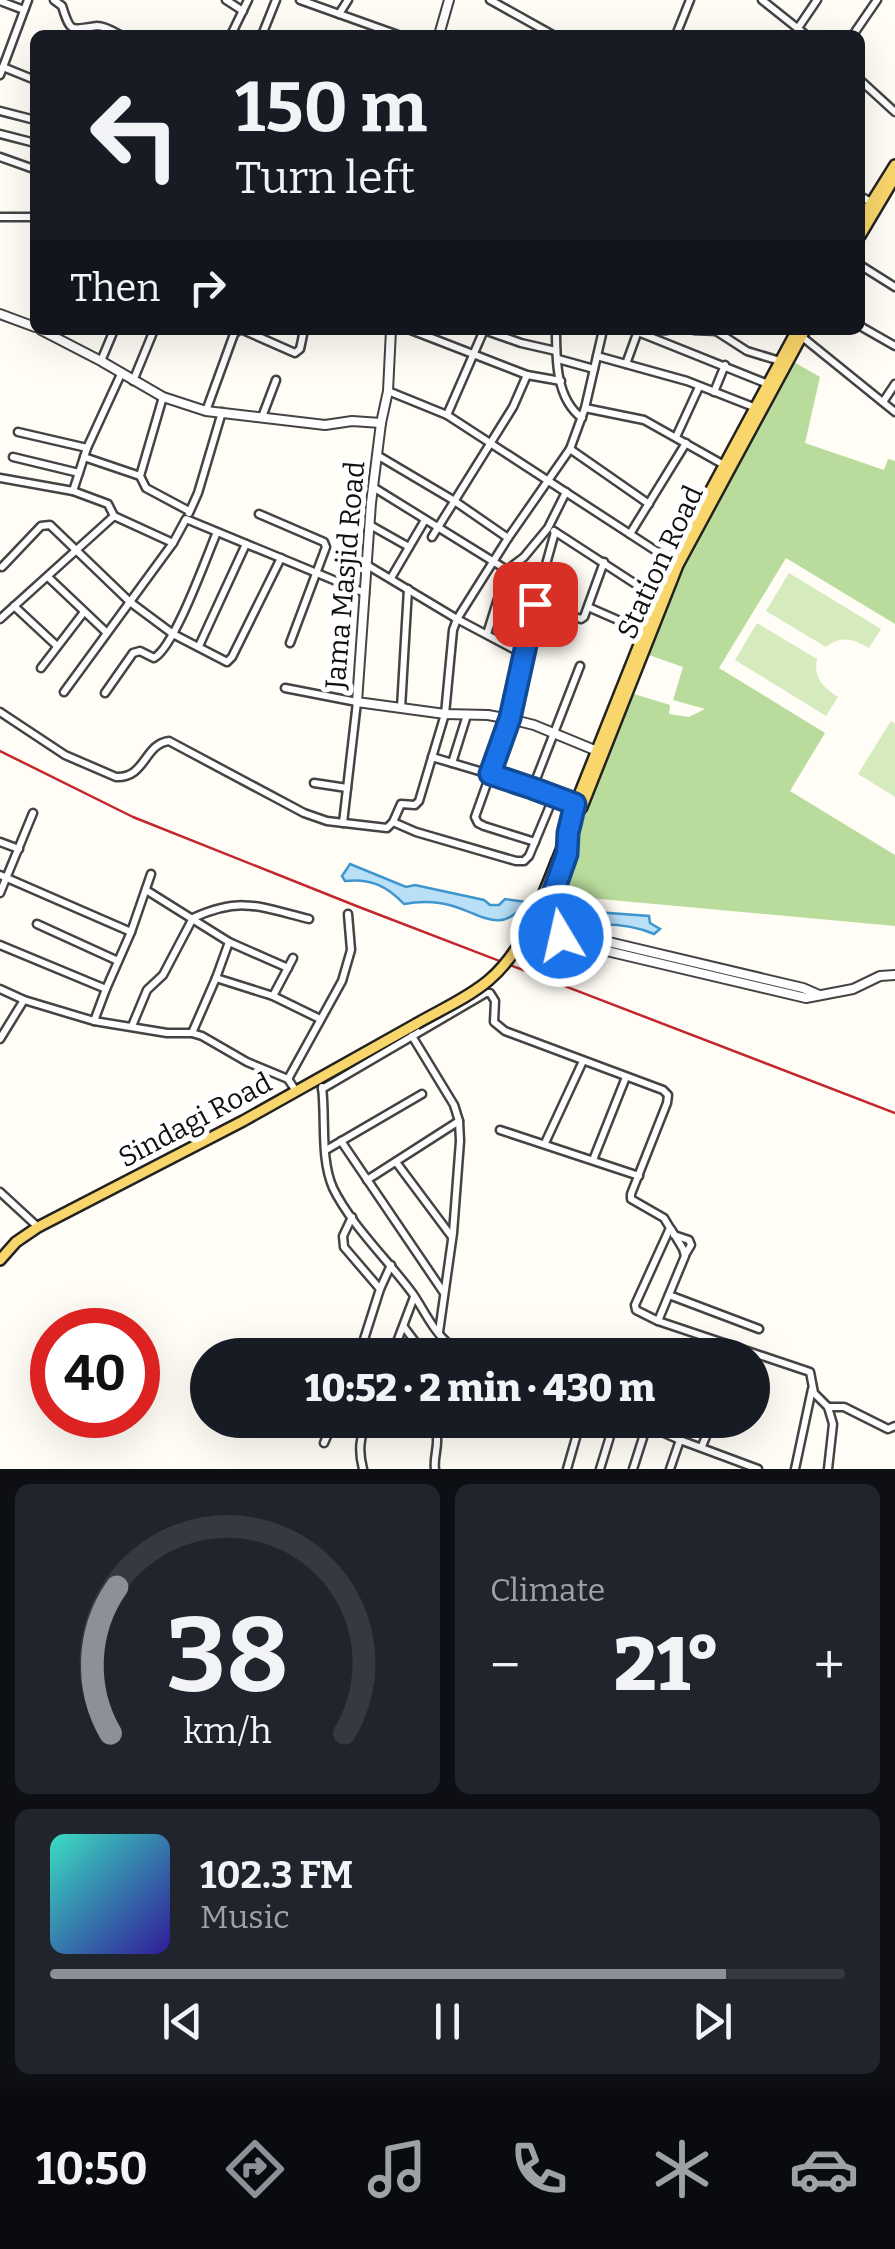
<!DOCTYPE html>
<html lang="en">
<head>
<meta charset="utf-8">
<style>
  :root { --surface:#171b24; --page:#20242c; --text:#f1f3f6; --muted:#9ea1a6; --line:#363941; --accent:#8c9099 }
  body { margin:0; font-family:Bitter,serif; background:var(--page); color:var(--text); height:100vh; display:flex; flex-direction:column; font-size:38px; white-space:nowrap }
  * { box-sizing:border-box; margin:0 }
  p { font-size:32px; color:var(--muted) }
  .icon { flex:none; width:55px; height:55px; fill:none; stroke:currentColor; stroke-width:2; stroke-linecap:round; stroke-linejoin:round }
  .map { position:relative; height:1469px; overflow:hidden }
  .details { display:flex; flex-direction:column; gap:15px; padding:15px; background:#0d0f14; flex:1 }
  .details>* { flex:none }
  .guide { position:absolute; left:30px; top:30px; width:835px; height:305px; border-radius:15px; box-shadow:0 10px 40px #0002; background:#171b24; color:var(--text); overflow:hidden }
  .speed { position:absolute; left:30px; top:1308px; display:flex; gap:20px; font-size:50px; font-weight:700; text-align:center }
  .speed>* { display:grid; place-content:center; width:130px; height:130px; border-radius:50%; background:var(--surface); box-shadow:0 10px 40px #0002; line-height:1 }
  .speed .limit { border:15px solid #d22; background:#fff; color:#111 }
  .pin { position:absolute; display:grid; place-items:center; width:85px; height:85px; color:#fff; margin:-42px; border-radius:20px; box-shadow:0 5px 15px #0006 }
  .me { position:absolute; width:110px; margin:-55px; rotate:351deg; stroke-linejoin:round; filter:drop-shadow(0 0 8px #0008) }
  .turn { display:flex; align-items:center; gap:35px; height:210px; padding:0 40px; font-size:45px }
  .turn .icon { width:130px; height:130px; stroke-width:2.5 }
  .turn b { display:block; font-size:70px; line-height:85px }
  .then { display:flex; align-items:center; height:95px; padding:0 40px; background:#0003; gap:20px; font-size:38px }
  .big { font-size:75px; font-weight:800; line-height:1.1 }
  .details .tile { flex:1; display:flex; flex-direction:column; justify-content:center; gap:15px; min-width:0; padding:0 35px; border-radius:15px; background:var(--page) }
  .details .dial { align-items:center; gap:0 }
  .dial svg { height:260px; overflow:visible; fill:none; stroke:var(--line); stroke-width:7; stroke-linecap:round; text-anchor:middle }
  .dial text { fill:var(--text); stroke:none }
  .song { display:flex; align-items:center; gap:30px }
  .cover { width:120px; height:120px; border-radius:15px; background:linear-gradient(135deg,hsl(170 70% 55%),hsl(250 70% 35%)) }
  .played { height:10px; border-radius:5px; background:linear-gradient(90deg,var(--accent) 85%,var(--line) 85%) }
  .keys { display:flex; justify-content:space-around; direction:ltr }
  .heat { display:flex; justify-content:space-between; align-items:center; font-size:55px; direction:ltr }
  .details .tiles { flex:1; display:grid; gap:15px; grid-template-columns:1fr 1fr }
  .tile:last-child { grid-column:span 2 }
  .trip { position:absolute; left:190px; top:1338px; width:580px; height:100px; border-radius:50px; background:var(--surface); box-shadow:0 10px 40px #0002; font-weight:800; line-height:100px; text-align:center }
  .tabs { display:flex; height:160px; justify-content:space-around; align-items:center; background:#090b0e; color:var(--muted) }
  .tabs .icon { width:70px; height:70px }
  .tabs .active { color:var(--accent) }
  .tabs b { font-size:45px; color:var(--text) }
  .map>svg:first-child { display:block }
  .green { fill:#d5ebbd }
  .forest { fill:#b9dc9c }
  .water { fill:#b9e0f7; stroke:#3f96cf; stroke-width:2.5 }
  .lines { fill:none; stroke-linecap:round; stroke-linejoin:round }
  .minor-casing { stroke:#444; stroke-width:11 }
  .tertiary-casing { stroke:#444; stroke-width:12 }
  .primary-casing { stroke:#222; stroke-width:14 }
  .minor { stroke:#fff; stroke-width:6 }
  .tertiary { stroke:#fff; stroke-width:8 }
  .primary { stroke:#f9d66b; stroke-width:9 }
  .rail { stroke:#c4262e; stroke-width:2.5 }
  .primary-bridge-casing { stroke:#222; stroke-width:14; stroke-linecap:butt }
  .primary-bridge { stroke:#f9d66b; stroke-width:9 }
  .route-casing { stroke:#114b97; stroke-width:25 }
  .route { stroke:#1a73e8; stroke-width:18 }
  .labels { text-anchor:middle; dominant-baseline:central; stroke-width:10; stroke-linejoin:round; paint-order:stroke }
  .street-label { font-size:28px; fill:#111; stroke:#fff }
</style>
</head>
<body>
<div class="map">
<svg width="895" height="1469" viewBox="0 0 895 1469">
  <rect width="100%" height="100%" fill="#fffdf5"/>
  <g class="green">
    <path d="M789,573L881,629L869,648C853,639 841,635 826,647L766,611Z"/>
    <path d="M757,623L817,659C813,678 823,687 838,697L826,716L735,660Z"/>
    <polygon points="891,721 895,724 895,797 858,774"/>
  </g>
  <polygon class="forest" points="794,362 820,377 805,443 884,470 888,459 895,461 895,624 786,558 719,668 825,733 790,791 895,855 895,926 556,895 631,693 670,705 669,714 689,717 705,709 673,700 683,667 646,654 679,574"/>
  <g class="water">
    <path d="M350,864L406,887L415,885L484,900L490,905H499L505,899L526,902C502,935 483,915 453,906C436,901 421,901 404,904C387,886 370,878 345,881L342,876Z"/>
    <path d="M568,910L649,916L650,923L660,929L654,934C626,922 592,923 562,929L559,924L560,913Z"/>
  </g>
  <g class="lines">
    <defs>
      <g id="minor">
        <path d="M54,0L62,6C71,35 71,29 97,26C105,26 113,31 120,35"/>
        <polyline points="226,0 243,11"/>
        <polyline points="300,0 398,35"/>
        <polyline points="490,0 553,35"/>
        <polyline points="762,0 806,35"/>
        <polyline points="0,1 24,10"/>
        <polyline points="339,14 348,0"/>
        <polyline points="798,28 817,0"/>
        <polyline points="231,35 248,0"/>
        <polyline points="262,35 276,0"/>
        <polyline points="676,35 690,0"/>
        <polyline points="853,35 877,0"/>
        <polyline points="3,67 35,80"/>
        <polyline points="0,75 28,0"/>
        <polyline points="860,80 895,112"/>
        <polyline points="0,111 35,120"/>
        <polyline points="0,134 35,143"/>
        <polyline points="0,157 31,168"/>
        <polyline points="860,196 871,202"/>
        <polyline points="0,217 35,217"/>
        <polyline points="860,265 895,287"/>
        <polyline points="860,326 895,346"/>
        <polyline points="243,330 295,353 300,349 304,330"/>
        <polyline points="411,330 527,375 561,381"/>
        <polyline points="484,330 521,343 556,351"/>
        <path d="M556,330C556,360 556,399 582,418"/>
        <polyline points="633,330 768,384"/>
        <polyline points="694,330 717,331"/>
        <polyline points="716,331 747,351 780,361"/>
        <polyline points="801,336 895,412"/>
        <polyline points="597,356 687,381 756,408"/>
        <polyline points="558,359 594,369"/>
        <polyline points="101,361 114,330"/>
        <polyline points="626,364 638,331 667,330"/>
        <polyline points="133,381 154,330"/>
        <polyline points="388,391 447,415 673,562"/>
        <polyline points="714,392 725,365"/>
        <polyline points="883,402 895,384"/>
        <polyline points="585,408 644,420 724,465"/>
        <polyline points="206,411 234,334 239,330"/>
        <polyline points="447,415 484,330"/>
        <polyline points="262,417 276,380"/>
        <polyline points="18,432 87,448"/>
        <polyline points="676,437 699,387"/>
        <polyline points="570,449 649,504"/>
        <polyline points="377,455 453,500 508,538"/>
        <polyline points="13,457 79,473"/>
        <polyline points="84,457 140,476 146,488 189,511"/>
        <polyline points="140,476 163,397"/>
        <polyline points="0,478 73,491 108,504 114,516"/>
        <polyline points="373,487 507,570"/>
        <polyline points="73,491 87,448 121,374"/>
        <polyline points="189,513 198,493 222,412"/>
        <polyline points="259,514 324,542 326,547 290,643"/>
        <polyline points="370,525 409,547"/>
        <polyline points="554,531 657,598"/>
        <polyline points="630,534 686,443"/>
        <polyline points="432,537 513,407 527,375"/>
        <polyline points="367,565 457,619 523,654"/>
        <polyline points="2,567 41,526 50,525 130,602 173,634 227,662 232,657 281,558"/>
        <polyline points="48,577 106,632"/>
        <polyline points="391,578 425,520"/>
        <polyline points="535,604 581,619 584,617 604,562"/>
        <polyline points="14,606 57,646"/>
        <polyline points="588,607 643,631"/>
        <polyline points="0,619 114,516 173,543"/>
        <polyline points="487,634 507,570 524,557 548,528 566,492"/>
        <polyline points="199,646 246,544"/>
        <polyline points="41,668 84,612"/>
        <polyline points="285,688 357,702 343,823"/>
        <polyline points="64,692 173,543 186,519 365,593"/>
        <path d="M105,693L133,653L140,651L154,658C175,646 206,558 217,532"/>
        <polyline points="401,708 408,589"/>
        <path d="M0,712L65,755L116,777C146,778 144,744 169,741L304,813L327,821L387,828L393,822L401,804L415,805L419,801L445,714L453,630L457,619L508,538L570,449L585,408L603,330"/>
        <polyline points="432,757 533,787 576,805"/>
        <polyline points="452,763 467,715"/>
        <polyline points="314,783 347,788"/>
        <polyline points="533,787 580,666"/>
        <polyline points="393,822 416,832 516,861 524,861 529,856 554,796"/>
        <polyline points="0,842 19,849"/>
        <polyline points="535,842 484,826 478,823 475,817 510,719 535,604 555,532"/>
        <polyline points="0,875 131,932"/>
        <polyline points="146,890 229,942 288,968"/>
        <polyline points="0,893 33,813"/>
        <polyline points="37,924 118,961"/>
        <polyline points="0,945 106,989 94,1021 167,1033 192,1033 202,1036 247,1062 288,1079 296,1091"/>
        <polyline points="216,978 273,996 320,1019"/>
        <polyline points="0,989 24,1000 94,1021"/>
        <polyline points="106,989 131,932 151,874"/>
        <polyline points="273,996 293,958"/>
        <path d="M132,1026L147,990L163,975L193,918C242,896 260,907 309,919"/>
        <polyline points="192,1033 216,978 229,942"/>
        <polyline points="412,1036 454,1105 459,1121 460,1141 453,1233 439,1332"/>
        <polyline points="0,1039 24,1000"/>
        <polyline points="288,1079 342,981 351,950 348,914"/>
        <path d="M322,1087C326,1119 320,1158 333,1188C351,1225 388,1260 413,1294C424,1310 433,1331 449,1344C467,1358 490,1345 509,1355"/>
        <polyline points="322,1089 486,993 490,993 495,1001 494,1022 505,1031 663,1090 668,1095 667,1103 631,1194 631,1199 664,1218 670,1228 635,1305 636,1310 658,1321 810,1372 814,1393 828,1407 833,1424 828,1469"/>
        <polyline points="500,1130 639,1176"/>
        <polyline points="341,1141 444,1293"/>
        <polyline points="545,1143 583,1061"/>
        <polyline points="326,1150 422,1094"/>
        <polyline points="593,1160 626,1077"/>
        <polyline points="396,1162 452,1237"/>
        <polyline points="367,1180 459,1121"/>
        <polyline points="0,1192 38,1227"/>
        <polyline points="352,1217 343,1236 344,1247 380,1289"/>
        <polyline points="674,1235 689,1240 691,1245 685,1255"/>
        <polyline points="669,1295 759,1329"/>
        <polyline points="658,1321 685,1256 683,1249 671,1229"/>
        <polyline points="404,1327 425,1355"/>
        <polyline points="359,1355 380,1289 391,1265"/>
        <polyline points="392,1355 414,1297"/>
        <polyline points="828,1407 844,1407 888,1429 895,1426"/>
        <path d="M413,1420L421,1427L436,1431C440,1445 433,1456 435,1469"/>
        <polyline points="635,1420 680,1440 758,1469"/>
        <polyline points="436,1431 436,1420"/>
        <polyline points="324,1443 334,1420"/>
        <polyline points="702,1446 713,1420"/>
        <path d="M363,1469C358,1450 360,1438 367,1420"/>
        <polyline points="567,1469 581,1420"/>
        <polyline points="600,1469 615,1420"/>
        <polyline points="633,1469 647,1425"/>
        <polyline points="670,1469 680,1440"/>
        <polyline points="795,1469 812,1389"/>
      </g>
      <g id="tertiary">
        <polyline points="439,35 449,0"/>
        <polyline points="0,314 35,327"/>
        <polyline points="41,330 101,361 163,397 206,411 325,425 352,421 381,423"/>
        <polyline points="391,330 388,391 381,423 371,503 357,702 445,714 488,715 510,719 534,725 597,751"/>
        <path d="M568,839L567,854L550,902L555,932C564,938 582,943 594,948L806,998L853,989L880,976L895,975"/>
        <polyline points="575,938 596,939 803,988 819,995"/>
      </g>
      <g id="primary">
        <polyline points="860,221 895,165"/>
        <polyline points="860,236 895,177"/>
        <polyline points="573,818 575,805 672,562 797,330"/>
        <polyline points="557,860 573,820 582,807 678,565 805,330"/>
        <polyline points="0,1260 16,1242 38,1227 243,1121 416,1024"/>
      </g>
    </defs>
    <use href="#minor" class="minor-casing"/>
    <use href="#tertiary" class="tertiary-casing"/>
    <use href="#primary" class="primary-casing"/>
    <use href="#minor" class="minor"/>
    <use href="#tertiary" class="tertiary"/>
    <use href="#primary" class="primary"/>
    <polyline class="rail" points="0,751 133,817 359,907 895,1113"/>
    <defs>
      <path id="primary-bridge" d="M416,1024C440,1010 468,998 489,980C525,949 540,902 557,860"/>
    </defs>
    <use href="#primary-bridge" class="primary-bridge-casing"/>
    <use href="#primary-bridge" class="primary-bridge"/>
  </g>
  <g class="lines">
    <defs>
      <polyline id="route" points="535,604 510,718 490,774 532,788 575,804 568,833 567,854 550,902 555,932 561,936"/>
    </defs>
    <use href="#route" class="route-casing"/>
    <use href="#route" class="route"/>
  </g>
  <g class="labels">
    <g class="street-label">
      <text transform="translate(660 562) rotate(-65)">Station Road</text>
      <text transform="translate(345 575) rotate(-85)">Jama Masjid Road</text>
      <text transform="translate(195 1120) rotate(-28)">Sindagi Road</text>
    </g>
  </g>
</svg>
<div class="speed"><div class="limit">40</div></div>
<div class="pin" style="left:535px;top:604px;background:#d93025"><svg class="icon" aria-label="arrive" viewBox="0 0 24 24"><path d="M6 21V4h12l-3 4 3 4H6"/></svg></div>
<svg class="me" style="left:561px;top:936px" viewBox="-20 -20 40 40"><circle r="17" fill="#1a73e8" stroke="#fff" stroke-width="3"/><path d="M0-11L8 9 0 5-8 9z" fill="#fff"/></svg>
<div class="trip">10:52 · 2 min · 430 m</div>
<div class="guide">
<div class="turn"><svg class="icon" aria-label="left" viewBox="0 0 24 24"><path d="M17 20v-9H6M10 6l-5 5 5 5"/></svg><div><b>150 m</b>Turn left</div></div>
<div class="then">Then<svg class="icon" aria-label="right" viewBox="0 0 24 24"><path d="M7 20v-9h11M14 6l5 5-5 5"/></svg></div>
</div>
</div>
<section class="details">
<div class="tiles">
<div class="tile dial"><svg viewBox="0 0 100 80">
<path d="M14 69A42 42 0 1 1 86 69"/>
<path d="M14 69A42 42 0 0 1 16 24" stroke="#8c9099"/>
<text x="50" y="56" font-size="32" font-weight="700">38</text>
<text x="50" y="72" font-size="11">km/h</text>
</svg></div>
<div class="tile"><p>Climate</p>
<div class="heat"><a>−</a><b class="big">21°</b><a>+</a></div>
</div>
<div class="tile">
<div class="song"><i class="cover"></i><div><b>102.3 FM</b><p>Music</p></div></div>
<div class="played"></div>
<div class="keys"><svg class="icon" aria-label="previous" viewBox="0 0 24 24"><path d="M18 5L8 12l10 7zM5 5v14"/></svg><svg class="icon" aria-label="pause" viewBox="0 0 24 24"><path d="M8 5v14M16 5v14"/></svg><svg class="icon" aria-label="next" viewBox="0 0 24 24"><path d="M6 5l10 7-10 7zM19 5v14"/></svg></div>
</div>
</div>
</section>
<nav class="tabs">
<b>10:50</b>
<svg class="icon active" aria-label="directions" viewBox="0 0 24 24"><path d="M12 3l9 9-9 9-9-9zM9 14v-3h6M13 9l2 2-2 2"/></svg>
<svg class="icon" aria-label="music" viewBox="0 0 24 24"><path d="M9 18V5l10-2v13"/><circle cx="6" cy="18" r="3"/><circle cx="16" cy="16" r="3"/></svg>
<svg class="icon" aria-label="phone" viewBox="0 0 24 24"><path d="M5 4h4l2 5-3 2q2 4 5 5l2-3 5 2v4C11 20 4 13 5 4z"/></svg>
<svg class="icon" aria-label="climate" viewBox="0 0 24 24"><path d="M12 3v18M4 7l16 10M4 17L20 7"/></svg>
<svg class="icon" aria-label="car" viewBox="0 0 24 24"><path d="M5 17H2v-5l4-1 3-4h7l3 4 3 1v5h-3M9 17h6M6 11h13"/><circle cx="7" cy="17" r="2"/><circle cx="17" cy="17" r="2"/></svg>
</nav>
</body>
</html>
